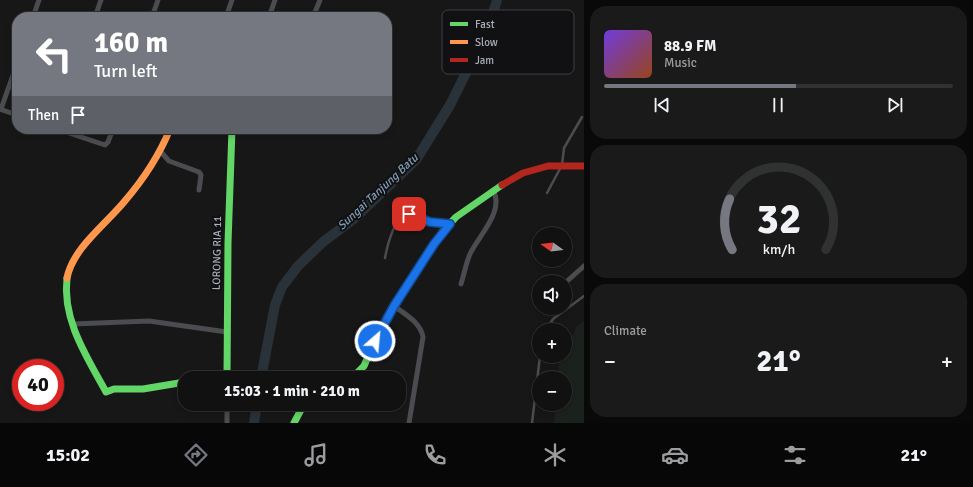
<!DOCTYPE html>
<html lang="en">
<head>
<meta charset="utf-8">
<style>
  :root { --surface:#111; --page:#1a1a1a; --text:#f1f3f6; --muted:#9c9d9f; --line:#303131; --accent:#757880 }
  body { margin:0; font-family:Signika,sans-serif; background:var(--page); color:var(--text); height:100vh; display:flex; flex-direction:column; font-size:15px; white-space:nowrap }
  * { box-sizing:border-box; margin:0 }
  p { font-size:13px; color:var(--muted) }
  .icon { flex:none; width:22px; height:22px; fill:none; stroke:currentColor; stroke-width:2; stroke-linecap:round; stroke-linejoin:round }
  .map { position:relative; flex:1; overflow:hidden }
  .sheet { display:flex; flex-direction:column; gap:6px; padding:6px; background:#090909; width:389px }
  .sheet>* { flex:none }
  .top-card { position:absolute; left:12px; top:12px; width:380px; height:122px; border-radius:16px; box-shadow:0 2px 6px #0003,0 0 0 1px var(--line); background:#757880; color:#fff; overflow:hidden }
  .needle { width:26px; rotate:285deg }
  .fabs { position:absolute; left:532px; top:227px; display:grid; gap:8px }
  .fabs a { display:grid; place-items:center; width:40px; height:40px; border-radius:50%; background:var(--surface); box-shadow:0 2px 6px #0003,0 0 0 1px var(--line); font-size:20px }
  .speed { position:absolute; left:12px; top:359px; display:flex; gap:8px; font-size:20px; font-weight:700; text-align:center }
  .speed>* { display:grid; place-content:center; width:52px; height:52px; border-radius:50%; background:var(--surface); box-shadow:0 2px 6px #0003,0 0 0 1px var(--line); line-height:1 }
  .speed .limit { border:6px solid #d22; background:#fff; color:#111 }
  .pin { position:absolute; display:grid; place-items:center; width:34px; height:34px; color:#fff; margin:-17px; border-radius:8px; box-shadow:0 2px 6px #0006 }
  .me { position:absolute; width:44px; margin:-22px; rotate:27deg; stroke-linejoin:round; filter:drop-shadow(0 0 3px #0008) }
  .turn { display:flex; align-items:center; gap:14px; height:84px; padding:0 16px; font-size:18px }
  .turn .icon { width:52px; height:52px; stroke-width:2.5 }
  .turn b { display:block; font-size:28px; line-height:34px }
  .then { display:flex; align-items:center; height:38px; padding:0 16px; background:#0003; gap:8px; font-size:15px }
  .big { font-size:30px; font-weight:700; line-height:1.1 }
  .sheet .card { flex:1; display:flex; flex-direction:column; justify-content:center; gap:6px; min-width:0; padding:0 14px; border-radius:16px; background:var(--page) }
  .sheet .dial { align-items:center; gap:0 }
  .dial svg { height:104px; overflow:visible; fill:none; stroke:var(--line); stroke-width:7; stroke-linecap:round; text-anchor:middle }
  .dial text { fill:var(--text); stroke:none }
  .song { display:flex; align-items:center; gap:12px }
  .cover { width:48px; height:48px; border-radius:6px; background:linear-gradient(135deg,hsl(260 70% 55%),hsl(20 70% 35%)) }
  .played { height:4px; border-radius:2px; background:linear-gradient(90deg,var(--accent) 55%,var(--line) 55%) }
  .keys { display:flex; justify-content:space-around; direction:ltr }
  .heat { display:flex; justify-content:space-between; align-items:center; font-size:22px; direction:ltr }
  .trip { position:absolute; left:178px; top:371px; width:228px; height:40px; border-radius:16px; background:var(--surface); box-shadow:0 2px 6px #0003,0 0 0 1px var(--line); font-weight:700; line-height:40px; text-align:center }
  .tab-bar { display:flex; height:64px; justify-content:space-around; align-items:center; background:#070707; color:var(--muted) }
  .tab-bar .icon { width:28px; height:28px }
  .tab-bar .active { color:var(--accent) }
  .tab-bar b { font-size:18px; color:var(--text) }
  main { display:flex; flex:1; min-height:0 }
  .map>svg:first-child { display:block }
  .green { fill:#1b211c }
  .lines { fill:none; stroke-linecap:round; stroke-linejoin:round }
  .river { stroke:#2a3239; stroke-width:10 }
  .lane { stroke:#4b4c50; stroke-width:2.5 }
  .street { stroke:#4b4c50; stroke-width:5 }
  .fast { stroke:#63d668; stroke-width:7 }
  .slow { stroke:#ff974d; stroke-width:7 }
  .jam { stroke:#b3261e; stroke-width:7 }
  .route-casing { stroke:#114b97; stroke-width:10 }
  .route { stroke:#1a73e8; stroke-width:7 }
  .labels { text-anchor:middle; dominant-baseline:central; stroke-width:4; stroke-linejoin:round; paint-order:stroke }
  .street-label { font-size:11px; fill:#a8adb8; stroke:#111113 }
  .water-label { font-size:12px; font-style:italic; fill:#7f9bb3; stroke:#111113 }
  .key { fill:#111113; stroke:#3e4045; stroke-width:1 }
  .key-label { font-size:11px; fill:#a8adb8 }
</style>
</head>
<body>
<main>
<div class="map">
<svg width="584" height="423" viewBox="0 0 584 423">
  <rect width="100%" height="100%" fill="#171717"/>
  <polygon class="green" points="584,321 584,423 554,423 556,404 565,404 565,378 558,378 559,365 563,356 565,356 565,353 577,326"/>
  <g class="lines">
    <g class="river">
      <polyline points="261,378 275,305 282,287 298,266 323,242 355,218 416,160 450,105 488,29 497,0"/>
      <polyline points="254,423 257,404"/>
    </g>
    <g class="lane">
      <polyline points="547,193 562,165 564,148 582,117"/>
      <path d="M385,258C387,247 395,212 410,214C416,215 422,219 428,221C434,223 441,223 447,224"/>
      <polyline points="546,330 553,319 584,296"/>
      <polyline points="532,423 540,356"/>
    </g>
    <g class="street">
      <polyline points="33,17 39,0"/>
      <polyline points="95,17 101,0"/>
      <polyline points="152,17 158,0"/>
      <polyline points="226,17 232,0"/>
      <polyline points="269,17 275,0"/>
      <polyline points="313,17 320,0"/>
      <polyline points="0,109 17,115"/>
      <polyline points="1,109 17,64"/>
      <polyline points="57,129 105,145 108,142 113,129"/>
      <polyline points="161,152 169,161 199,172 201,175 199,190"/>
      <polyline points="565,283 584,266"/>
      <path d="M461,284C464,275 466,263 470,254C479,235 505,211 493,190"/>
      <path d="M394,306C406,315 420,322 423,337L409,423"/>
      <polyline points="73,324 149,321 227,332"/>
      <polyline points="227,423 227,404"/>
    </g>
    <g class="fast">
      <path d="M67,278C62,320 87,357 106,392L114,389H143L185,382"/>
      <polyline points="227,378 228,243 232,129"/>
      <polyline points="352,378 364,366 379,331 442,232 456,217 502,185"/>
      <polyline points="294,423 304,404"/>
    </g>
    <path class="slow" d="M67,278C73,248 105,225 124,202C143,180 159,156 170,129"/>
    <polyline class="jam" points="502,185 523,173 548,166 584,166"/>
  </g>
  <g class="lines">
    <defs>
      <polyline id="route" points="375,341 394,306 434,244 450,224 430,222 409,214"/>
    </defs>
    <use href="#route" class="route-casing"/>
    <use href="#route" class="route"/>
  </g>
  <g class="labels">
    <g class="street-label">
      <text transform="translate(217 253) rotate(-89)">LORONG RIA 11</text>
    </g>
    <g class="water-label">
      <text transform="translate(378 192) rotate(-43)">Sungai Tanjung Batu</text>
    </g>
  </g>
  <rect x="442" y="10" width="132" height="64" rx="6" class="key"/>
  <rect x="450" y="22" width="18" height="4" fill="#63d668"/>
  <rect x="450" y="40" width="18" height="4" fill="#ff974d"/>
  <rect x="450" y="58" width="18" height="4" fill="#b3261e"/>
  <g class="key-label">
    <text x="475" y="28">Fast</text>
    <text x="475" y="46">Slow</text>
    <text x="475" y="64">Jam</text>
  </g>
</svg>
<div class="fabs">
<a><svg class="needle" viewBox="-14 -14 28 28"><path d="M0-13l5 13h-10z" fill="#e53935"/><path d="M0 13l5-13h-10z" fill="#9c9d9f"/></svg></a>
<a><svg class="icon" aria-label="sound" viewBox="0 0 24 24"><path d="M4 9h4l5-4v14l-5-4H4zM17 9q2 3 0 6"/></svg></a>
<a>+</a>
<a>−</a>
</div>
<div class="speed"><div class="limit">40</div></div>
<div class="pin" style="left:409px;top:214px;background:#d93025"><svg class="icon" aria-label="arrive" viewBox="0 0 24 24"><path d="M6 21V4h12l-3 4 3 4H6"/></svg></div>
<svg class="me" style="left:375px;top:341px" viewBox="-20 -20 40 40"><circle r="17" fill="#1a73e8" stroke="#fff" stroke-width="3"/><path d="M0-11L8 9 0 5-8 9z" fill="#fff"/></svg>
<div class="trip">15:03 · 1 min · 210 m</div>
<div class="top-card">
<div class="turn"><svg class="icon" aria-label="left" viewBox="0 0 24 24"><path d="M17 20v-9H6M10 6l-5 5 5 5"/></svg><div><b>160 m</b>Turn left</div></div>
<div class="then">Then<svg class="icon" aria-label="arrive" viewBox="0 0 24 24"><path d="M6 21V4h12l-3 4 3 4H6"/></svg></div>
</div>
</div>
<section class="sheet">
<div class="card">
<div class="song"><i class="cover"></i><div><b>88.9 FM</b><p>Music</p></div></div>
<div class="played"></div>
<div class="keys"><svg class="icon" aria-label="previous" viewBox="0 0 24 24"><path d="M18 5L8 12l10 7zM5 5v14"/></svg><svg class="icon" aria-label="pause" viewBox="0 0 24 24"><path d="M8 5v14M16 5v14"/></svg><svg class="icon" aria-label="next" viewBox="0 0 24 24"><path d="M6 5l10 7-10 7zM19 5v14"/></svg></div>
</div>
<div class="card dial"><svg viewBox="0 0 100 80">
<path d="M14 69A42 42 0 1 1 86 69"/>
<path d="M14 69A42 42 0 0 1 12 30" stroke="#757880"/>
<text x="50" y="56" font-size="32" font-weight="700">32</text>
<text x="50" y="72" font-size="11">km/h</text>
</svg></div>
<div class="card"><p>Climate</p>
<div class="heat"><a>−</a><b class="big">21°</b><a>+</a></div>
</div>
</section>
</main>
<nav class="tab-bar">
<b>15:02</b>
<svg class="icon active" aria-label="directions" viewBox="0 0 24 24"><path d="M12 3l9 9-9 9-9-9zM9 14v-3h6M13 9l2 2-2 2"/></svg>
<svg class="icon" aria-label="music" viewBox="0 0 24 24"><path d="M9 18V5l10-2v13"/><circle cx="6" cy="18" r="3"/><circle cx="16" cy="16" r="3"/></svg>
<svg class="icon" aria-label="phone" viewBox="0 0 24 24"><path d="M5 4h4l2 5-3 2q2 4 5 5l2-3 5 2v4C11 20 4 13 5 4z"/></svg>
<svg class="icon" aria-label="climate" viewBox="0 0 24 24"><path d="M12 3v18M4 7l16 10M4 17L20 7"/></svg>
<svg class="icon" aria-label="car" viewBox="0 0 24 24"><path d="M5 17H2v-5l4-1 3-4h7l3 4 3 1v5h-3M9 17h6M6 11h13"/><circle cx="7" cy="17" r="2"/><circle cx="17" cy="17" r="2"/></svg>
<svg class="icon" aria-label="filters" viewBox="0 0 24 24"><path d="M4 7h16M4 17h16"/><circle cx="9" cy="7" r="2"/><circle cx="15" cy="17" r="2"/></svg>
<b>21°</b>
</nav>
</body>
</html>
